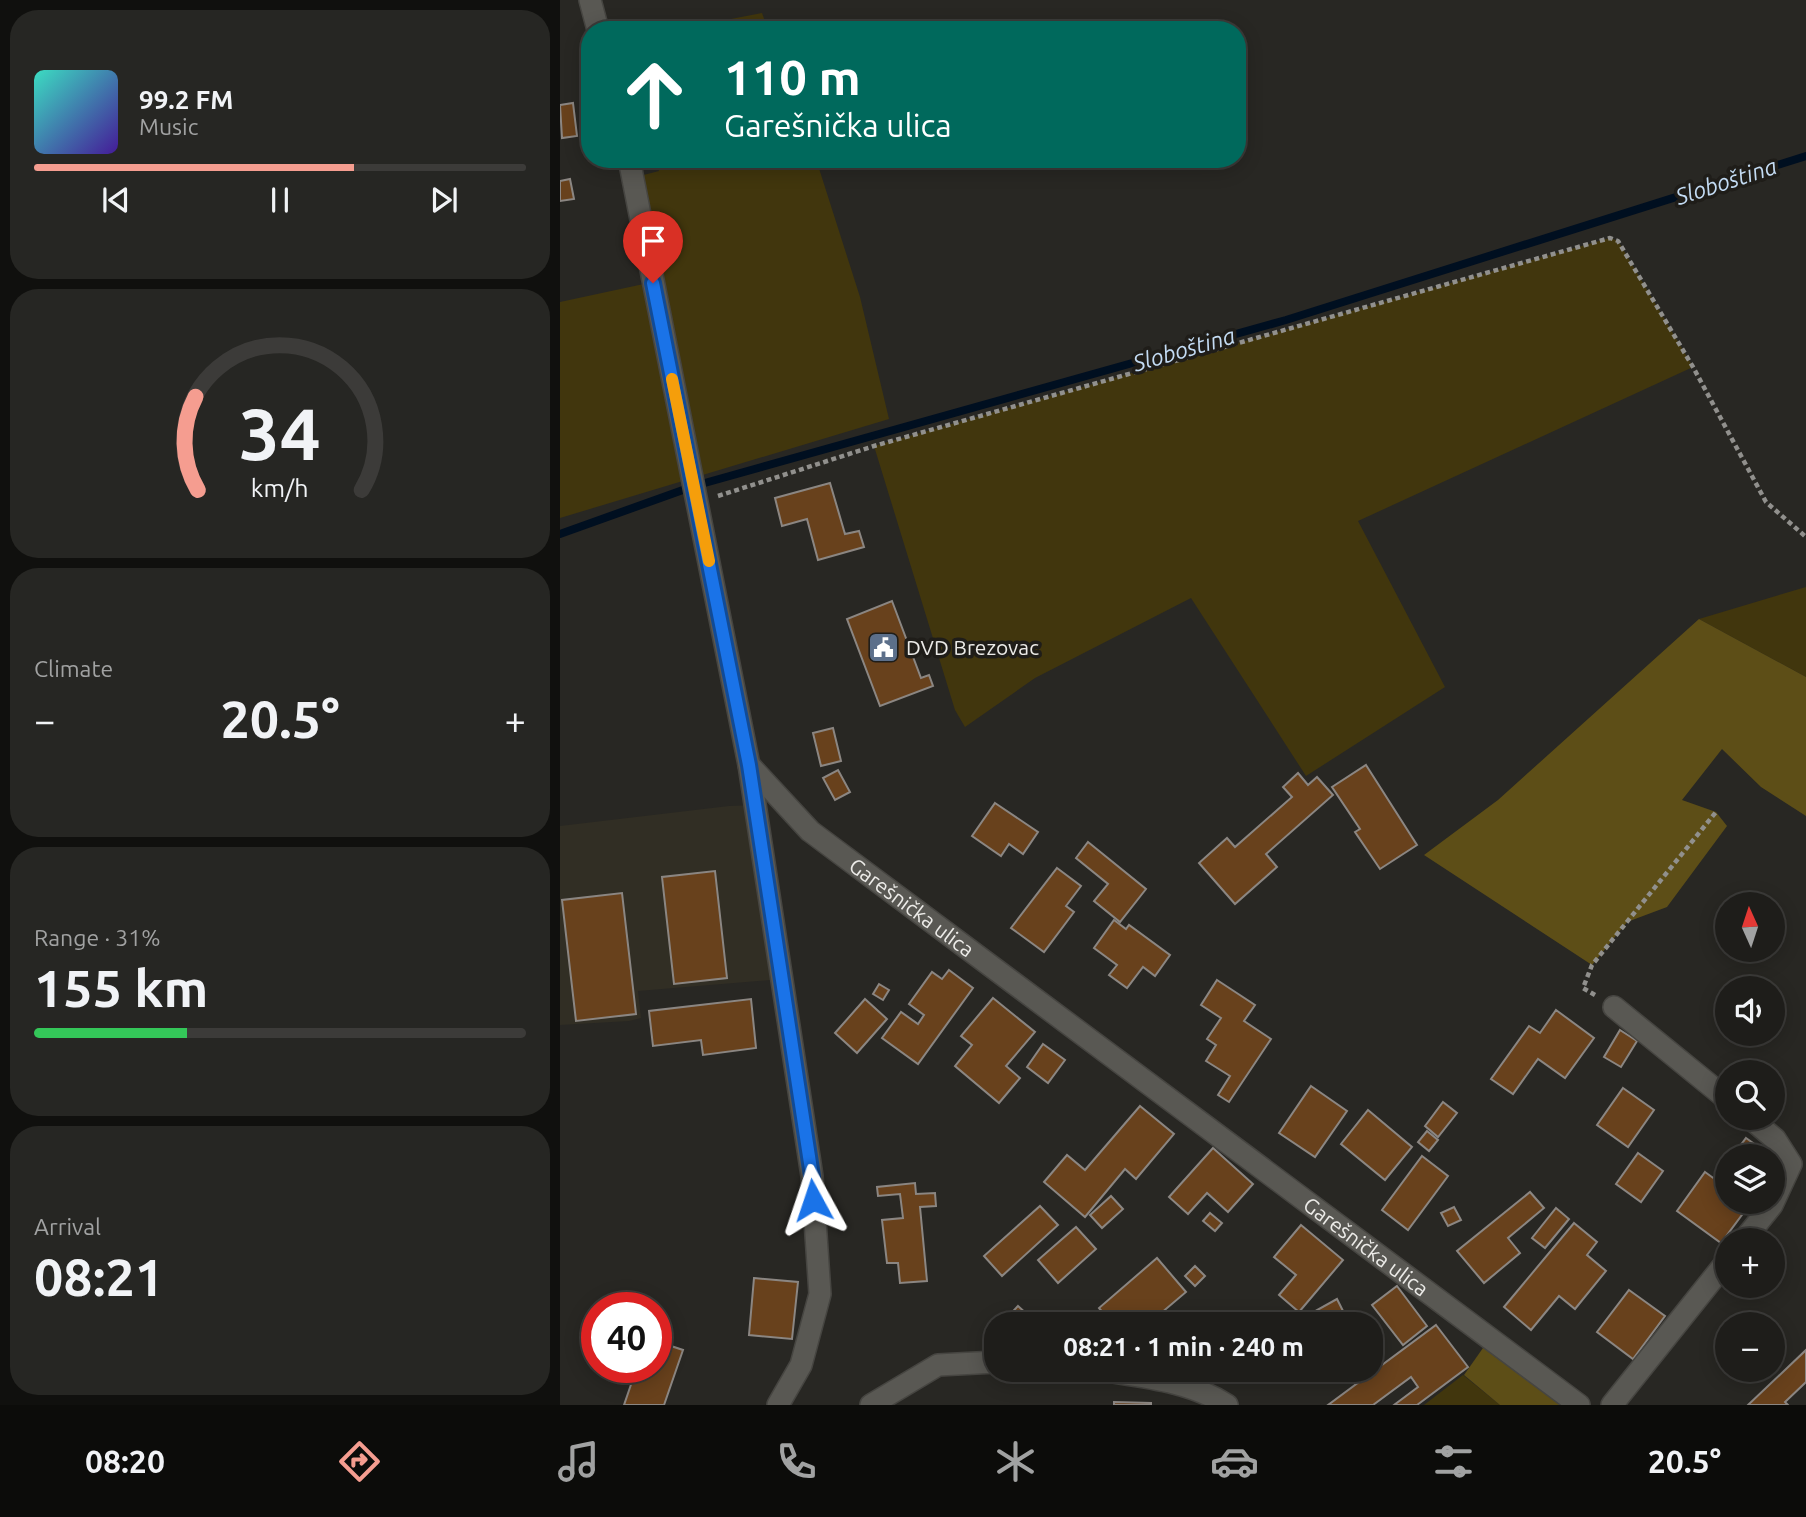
<!DOCTYPE html>
<html lang="en">
<head>
<meta charset="utf-8">
<style>
  :root { --surface:#1e1d1a; --page:#262623; --text:#f1f3f6; --muted:#a1a2a2; --line:#3c3b39; --accent:#f59d90 }
  body { margin:0; font-family:Ubuntu,sans-serif; background:var(--page); color:var(--text); height:100vh; display:flex; flex-direction:column; font-size:26px; white-space:nowrap }
  * { box-sizing:border-box; margin:0 }
  p { font-size:23px; color:var(--muted) }
  .icon { flex:none; width:38px; height:38px; fill:none; stroke:currentColor; stroke-width:2; stroke-linecap:round; stroke-linejoin:round }
  .map { position:relative; flex:1; overflow:hidden }
  .panel { display:flex; flex-direction:column; gap:10px; padding:10px; background:#10100e; width:560px }
  .panel>* { flex:none }
  .guide { position:absolute; left:21px; top:21px; width:665px; height:147px; border-radius:28px; box-shadow:0 4px 18px #0003,0 0 0 2px var(--line); background:#00695c; color:#fff; overflow:hidden }
  .needle { width:46px; rotate:357deg }
  .fabs { position:absolute; left:1155px; top:892px; display:grid; gap:14px }
  .fabs a { display:grid; place-items:center; width:70px; height:70px; border-radius:50%; background:var(--surface); box-shadow:0 4px 18px #0003,0 0 0 2px var(--line); font-size:35px }
  .speed { position:absolute; left:21px; top:1292px; display:flex; gap:14px; font-size:35px; font-weight:700; text-align:center }
  .speed>* { display:grid; place-content:center; width:91px; height:91px; border-radius:50%; background:var(--surface); box-shadow:0 4px 18px #0003,0 0 0 2px var(--line); line-height:1 }
  .speed .limit { border:10px solid #d22; background:#fff; color:#111 }
  .pin { position:absolute; display:grid; place-items:center; width:60px; height:60px; color:#fff; margin:-72px -30px; border-radius:50% 50% 50% 0; rotate:-45deg; box-shadow:0 0 7px #0007 }
  .pin .icon { rotate:45deg }
  .me { position:absolute; width:77px; margin:-38px; rotate:355deg; stroke-linejoin:round; filter:drop-shadow(0 0 5px #0008) }
  .turn { display:flex; align-items:center; gap:24px; height:147px; padding:0 28px; font-size:32px }
  .turn .icon { width:91px; height:91px; stroke-width:2.5 }
  .turn b { display:block; font-size:49px; line-height:60px }
  .big { font-size:52px; font-weight:700; line-height:1.1 }
  .panel .card { flex:1; display:flex; flex-direction:column; justify-content:center; gap:10px; min-width:0; padding:0 24px; border-radius:28px; background:var(--page) }
  .panel .dial { align-items:center; gap:0 }
  .dial svg { height:182px; overflow:visible; fill:none; stroke:var(--line); stroke-width:7; stroke-linecap:round; text-anchor:middle }
  .dial text { fill:var(--text); stroke:none }
  .song { display:flex; align-items:center; gap:21px }
  .cover { width:84px; height:84px; border-radius:10px; background:linear-gradient(135deg,hsl(170 70% 55%),hsl(260 70% 35%)) }
  .played { height:7px; border-radius:4px; background:linear-gradient(90deg,var(--accent) 65%,var(--line) 65%) }
  .keys { display:flex; justify-content:space-around; direction:ltr }
  .heat { display:flex; justify-content:space-between; align-items:center; font-size:38px; direction:ltr }
  .charge { height:10px; border-radius:5px; background:linear-gradient(90deg,#34c759 31%,var(--line) 0) }
  .trip { position:absolute; left:424px; top:1312px; width:399px; height:70px; border-radius:28px; background:var(--surface); box-shadow:0 4px 18px #0003,0 0 0 2px var(--line); font-weight:700; line-height:70px; text-align:center }
  .dock { display:flex; height:112px; justify-content:space-around; align-items:center; background:#0c0c0a; color:var(--muted) }
  .dock .icon { width:49px; height:49px }
  .dock .active { color:var(--accent) }
  .dock b { font-size:32px; color:var(--text) }
  main { display:flex; flex:1; min-height:0 }
  .map>svg:first-child { display:block }
  .built { fill:#312e24 }
  .green { fill:#41360d }
  .forest { fill:#5d4e17 }
  .lines { fill:none; stroke-linecap:round; stroke-linejoin:round }
  .stream { stroke:#000f20; stroke-width:8 }
  .building { fill:#68411c; stroke:#8b8682; stroke-width:2 }
  .street-casing { stroke:#464541; stroke-width:24 }
  .secondary-casing { stroke:#464541; stroke-width:24 }
  .path { stroke:#91908d; stroke-width:4.5; stroke-dasharray:5 3.5; stroke-linecap:butt }
  .street { stroke:#595853; stroke-width:21 }
  .secondary { stroke:#595853; stroke-width:21 }
  .route-casing { stroke:#114b97; stroke-width:18 }
  .route { stroke:#1a73e8; stroke-width:12 }
  .slow { stroke:#f59e0b; stroke-width:12 }
  .labels { text-anchor:middle; dominant-baseline:central; stroke-width:7; stroke-linejoin:round; paint-order:stroke }
  .poi-label { font-size:21px; fill:#ecebe8; stroke:#1f1d19; text-anchor:start }
  .street-label { font-size:21px; fill:#ecebe8; stroke:#1f1d19 }
  .water-label { font-size:23px; font-style:italic; fill:#c3dbf3; stroke:#1f1d19 }
</style>
</head>
<body>
<main>
<section class="panel">
<div class="card">
<div class="song"><i class="cover"></i><div><b>99.2 FM</b><p>Music</p></div></div>
<div class="played"></div>
<div class="keys"><svg class="icon" aria-label="previous" viewBox="0 0 24 24"><path d="M18 5L8 12l10 7zM5 5v14"/></svg><svg class="icon" aria-label="pause" viewBox="0 0 24 24"><path d="M8 5v14M16 5v14"/></svg><svg class="icon" aria-label="next" viewBox="0 0 24 24"><path d="M6 5l10 7-10 7zM19 5v14"/></svg></div>
</div>
<div class="card dial"><svg viewBox="0 0 100 80">
<path d="M14 69A42 42 0 1 1 86 69"/>
<path d="M14 69A42 42 0 0 1 13 28" stroke="#f59d90"/>
<text x="50" y="56" font-size="32" font-weight="700">34</text>
<text x="50" y="72" font-size="11">km/h</text>
</svg></div>
<div class="card"><p>Climate</p>
<div class="heat"><a>−</a><b class="big">20.5°</b><a>+</a></div>
</div>
<div class="card"><p>Range · 31%</p><b class="big">155 km</b><div class="charge"></div></div>
<div class="card"><p>Arrival</p><b class="big">08:21</b></div>
</section>
<div class="map">
<svg width="1246" height="1405" viewBox="0 0 1246 1405">
  <rect width="100%" height="100%" fill="#282723"/>
  <polygon class="built" points="196,805 222,979 78,991 81,1018 69,1021 0,1025 0,826 169,806"/>
  <g class="green">
    <polygon points="202,13 208,30 114,30"/>
    <polygon points="95,159 256,159 300,297 329,419 0,518 0,302 93,282 72,178 99,171"/>
    <polygon points="1050,238 1058,241 1133,367 798,521 885,687 746,776 631,598 475,678 405,727 395,710 314,446"/>
    <polygon points="1246,587 1246,677 1139,619"/>
    <polygon points="903,1375 940,1405 864,1405"/>
  </g>
  <g class="forest">
    <polygon points="1139,619 1246,677 1246,816 1201,787 1162,749 1122,800 1156,812 1167,826 1107,907 1067,922 1032,965 864,855 938,800"/>
    <polygon points="930,1338 1019,1405 940,1405 904,1375"/>
  </g>
  <g class="lines">
    <polyline class="stream" points="0,534 134,486 726,320 1246,156"/>
  </g>
  <g class="building">
    <polygon points="13,103 17,136 2,138 0,105"/>
    <polygon points="10,179 14,199 0,201 0,181"/>
    <polygon points="270,483 285,534 299,531 304,547 258,560 247,519 222,526 215,498"/>
    <polygon points="332,601 361,678 369,675 373,686 320,706 287,619"/>
    <polygon points="273,728 281,761 261,766 253,733"/>
    <polygon points="806,765 857,845 820,869 795,832 800,829 772,787"/>
    <polygon points="278,770 290,792 275,800 263,778"/>
    <polygon points="738,773 748,785 757,777 773,795 706,854 717,867 675,904 639,863 667,838 675,847 732,797 723,787"/>
    <polygon points="435,803 478,832 463,854 449,844 441,856 412,836"/>
    <polygon points="528,842 586,889 560,922 534,901 548,884 516,858"/>
    <polygon points="497,868 521,886 506,906 514,912 484,952 451,928"/>
    <polygon points="155,871 167,978 114,984 102,877"/>
    <polygon points="62,893 76,1014 16,1021 2,900"/>
    <polygon points="554,920 566,929 569,925 610,955 595,976 583,967 567,988 549,975 557,965 534,948"/>
    <polygon points="389,970 413,988 358,1064 322,1038 341,1012 358,1024 364,1015 349,1004 372,972 382,979"/>
    <polygon points="657,980 695,1005 684,1021 711,1039 669,1102 658,1095 670,1076 646,1061 656,1045 647,1039 661,1018 641,1005"/>
    <polygon points="319,984 329,990 323,1000 313,994"/>
    <polygon points="433,998 475,1032 446,1066 460,1078 439,1103 395,1066 412,1045 401,1036"/>
    <polygon points="191,999 196,1048 143,1055 141,1040 93,1046 89,1011"/>
    <polygon points="305,999 327,1019 297,1053 275,1033"/>
    <polygon points="996,1010 1034,1038 1005,1078 978,1059 953,1094 931,1079 969,1026 980,1033"/>
    <polygon points="1060,1030 1077,1041 1061,1067 1044,1057"/>
    <polygon points="483,1044 505,1060 488,1083 467,1067"/>
    <polygon points="751,1086 787,1111 755,1157 719,1133"/>
    <polygon points="1063,1088 1094,1110 1068,1147 1037,1125"/>
    <polygon points="883,1102 897,1113 878,1137 865,1126"/>
    <polygon points="580,1106 614,1134 576,1179 565,1169 525,1217 484,1182 507,1155 525,1170"/>
    <polygon points="808,1110 852,1147 825,1180 781,1144"/>
    <polygon points="867,1131 878,1140 869,1151 858,1142"/>
    <polygon points="1186,1138 1217,1160 1213,1165 1213,1157 1172,1157"/>
    <polygon points="653,1148 693,1184 668,1212 647,1193 628,1214 609,1197"/>
    <polygon points="1078,1153 1103,1171 1081,1202 1056,1184"/>
    <polygon points="862,1156 888,1176 848,1230 822,1210"/>
    <polygon points="1145,1172 1167,1188 1167,1202 1190,1204 1161,1243 1117,1211"/>
    <polygon points="355,1183 356,1194 375,1193 376,1206 360,1207 367,1281 340,1283 338,1263 327,1263 322,1220 343,1218 340,1194 318,1196 317,1187"/>
    <polygon points="970,1192 984,1208 948,1238 960,1253 924,1283 897,1251"/>
    <polygon points="551,1196 563,1209 542,1228 530,1215"/>
    <polygon points="480,1206 498,1225 442,1276 424,1256"/>
    <polygon points="894,1207 901,1220 888,1226 881,1213"/>
    <polygon points="996,1208 1009,1219 985,1248 972,1238"/>
    <polygon points="650,1213 662,1223 655,1231 643,1221"/>
    <polygon points="1014,1223 1037,1242 1027,1255 1046,1271 1015,1309 999,1296 971,1330 944,1307"/>
    <polygon points="741,1225 783,1260 739,1312 719,1295 736,1275 714,1257"/>
    <polygon points="516,1227 536,1249 498,1283 478,1260"/>
    <polygon points="597,1258 626,1292 587,1325 553,1325 539,1308"/>
    <polygon points="635,1266 645,1276 635,1286 625,1276"/>
    <polygon points="194,1278 238,1282 232,1339 189,1335"/>
    <polygon points="837,1286 867,1326 843,1345 812,1305"/>
    <polygon points="1069,1290 1105,1316 1073,1359 1037,1332"/>
    <polygon points="777,1299 788,1321 782,1325 730,1325"/>
    <polygon points="458,1306 468,1315 459,1325 449,1325 444,1321"/>
    <polygon points="876,1325 908,1367 857,1405 834,1405 858,1387 851,1377 813,1405 768,1405"/>
    <polygon points="96,1341 123,1350 104,1405 64,1405 77,1367 96,1367"/>
    <polygon points="1246,1350 1246,1382 1225,1402 1228,1405 1188,1405"/>
    <polygon points="780,1370 804,1370 787,1381"/>
    <polygon points="554,1402 591,1403 591,1405 554,1405"/>
  </g>
  <g class="lines">
    <defs>
      <g id="street">
        <polyline points="1054,1007 1167,1099"/>
        <polyline points="1183,1241 1212,1205 1231,1164 1215,1139 1190,1118"/>
        <path d="M540,1370C583,1377 630,1381 667,1405"/>
        <polyline points="311,1405 378,1365 436,1362"/>
        <polyline points="1052,1405 1167,1261"/>
      </g>
      <g id="secondary">
        <polyline points="30,0 38,30"/>
        <polyline points="69,159 189,765 252,1176 260,1294 241,1365 218,1405"/>
        <path id="s1" d="M189,765L250,831L1019,1405"/>
      </g>
    </defs>
    <use href="#street" class="street-casing"/>
    <use href="#secondary" class="secondary-casing"/>
    <g class="path">
      <polyline points="158,496 314,446 1050,238 1058,241 1133,367 1206,502 1246,537"/>
      <polyline points="1035,995 1023,988 1032,965 1156,812"/>
    </g>
    <use href="#street" class="street"/>
    <use href="#secondary" class="secondary"/>
  </g>
  <g class="lines">
    <defs>
      <polyline id="route" points="93,283 189,765 252,1176 253,1200"/>
    </defs>
    <use href="#route" class="route-casing"/>
    <use href="#route" class="route"/>
    <polyline class="slow" points="112,379 149,561"/>
  </g>
  <defs>
    <symbol id="civic-square" viewBox="-11 -11 22 22"><rect x="-9" y="-9" width="18" height="18" rx="4" fill="#5c6f8a" stroke="#1f1d19"/><path d="M-.6-6.5H3V-4.5H.6V-3L4-1V1h2V6H-6V1h2V-1L-.6-3ZM-1.2 2.5V6h2.4V2.5Z" fill="#fff"/></symbol>
  </defs>
  <g fill-rule="evenodd">
    <use href="#civic-square" x="306" y="630" width="35" height="35"/>
  </g>
  <g class="labels">
    <g class="poi-label">
      <text x="346" y="647">DVD Brezovac</text>
    </g>
    <g class="street-label">
      <text stroke="none"><textPath href="#s1" startOffset="217">Garešnička ulica</textPath></text>
      <text stroke="none"><textPath href="#s1" startOffset="784">Garešnička ulica</textPath></text>
    </g>
    <g class="water-label">
      <text transform="translate(1166 181) rotate(-18)">Sloboština</text>
      <text transform="translate(624 349) rotate(-16)">Sloboština</text>
    </g>
  </g>
</svg>
<div class="fabs">
<a><svg class="needle" viewBox="-14 -14 28 28"><path d="M0-13l5 13h-10z" fill="#e53935"/><path d="M0 13l5-13h-10z" fill="#a1a2a2"/></svg></a>
<a><svg class="icon" aria-label="sound" viewBox="0 0 24 24"><path d="M4 9h4l5-4v14l-5-4H4zM17 9q2 3 0 6"/></svg></a>
<a><svg class="icon" aria-label="search" viewBox="0 0 24 24"><circle cx="10" cy="10" r="6"/><path d="M15 15l6 6"/></svg></a>
<a><svg class="icon" aria-label="layers" viewBox="0 0 24 24"><path d="M12 4l9 5-9 5-9-5zM3 14l9 5 9-5"/></svg></a>
<a>+</a>
<a>−</a>
</div>
<div class="speed"><div class="limit">40</div></div>
<div class="pin" style="left:93px;top:283px;background:#d93025"><svg class="icon" aria-label="arrive" viewBox="0 0 24 24"><path d="M6 21V4h12l-3 4 3 4H6"/></svg></div>
<svg class="me" style="left:253px;top:1200px" viewBox="-20 -20 40 40"><path d="M0-17L14 15 0 8-14 15z" fill="#1a73e8" stroke="#fff" stroke-width="4"/></svg>
<div class="trip">08:21 · 1 min · 240 m</div>
<div class="guide">
<div class="turn"><svg class="icon" aria-label="ahead" viewBox="0 0 24 24"><path d="M12 20V5M6 11l6-6 6 6"/></svg><div><b>110 m</b>Garešnička ulica</div></div>
</div>
</div>
</main>
<nav class="dock">
<b>08:20</b>
<svg class="icon active" aria-label="directions" viewBox="0 0 24 24"><path d="M12 3l9 9-9 9-9-9zM9 14v-3h6M13 9l2 2-2 2"/></svg>
<svg class="icon" aria-label="music" viewBox="0 0 24 24"><path d="M9 18V5l10-2v13"/><circle cx="6" cy="18" r="3"/><circle cx="16" cy="16" r="3"/></svg>
<svg class="icon" aria-label="phone" viewBox="0 0 24 24"><path d="M5 4h4l2 5-3 2q2 4 5 5l2-3 5 2v4C11 20 4 13 5 4z"/></svg>
<svg class="icon" aria-label="climate" viewBox="0 0 24 24"><path d="M12 3v18M4 7l16 10M4 17L20 7"/></svg>
<svg class="icon" aria-label="car" viewBox="0 0 24 24"><path d="M5 17H2v-5l4-1 3-4h7l3 4 3 1v5h-3M9 17h6M6 11h13"/><circle cx="7" cy="17" r="2"/><circle cx="17" cy="17" r="2"/></svg>
<svg class="icon" aria-label="filters" viewBox="0 0 24 24"><path d="M4 7h16M4 17h16"/><circle cx="9" cy="7" r="2"/><circle cx="15" cy="17" r="2"/></svg>
<b>20.5°</b>
</nav>
</body>
</html>
